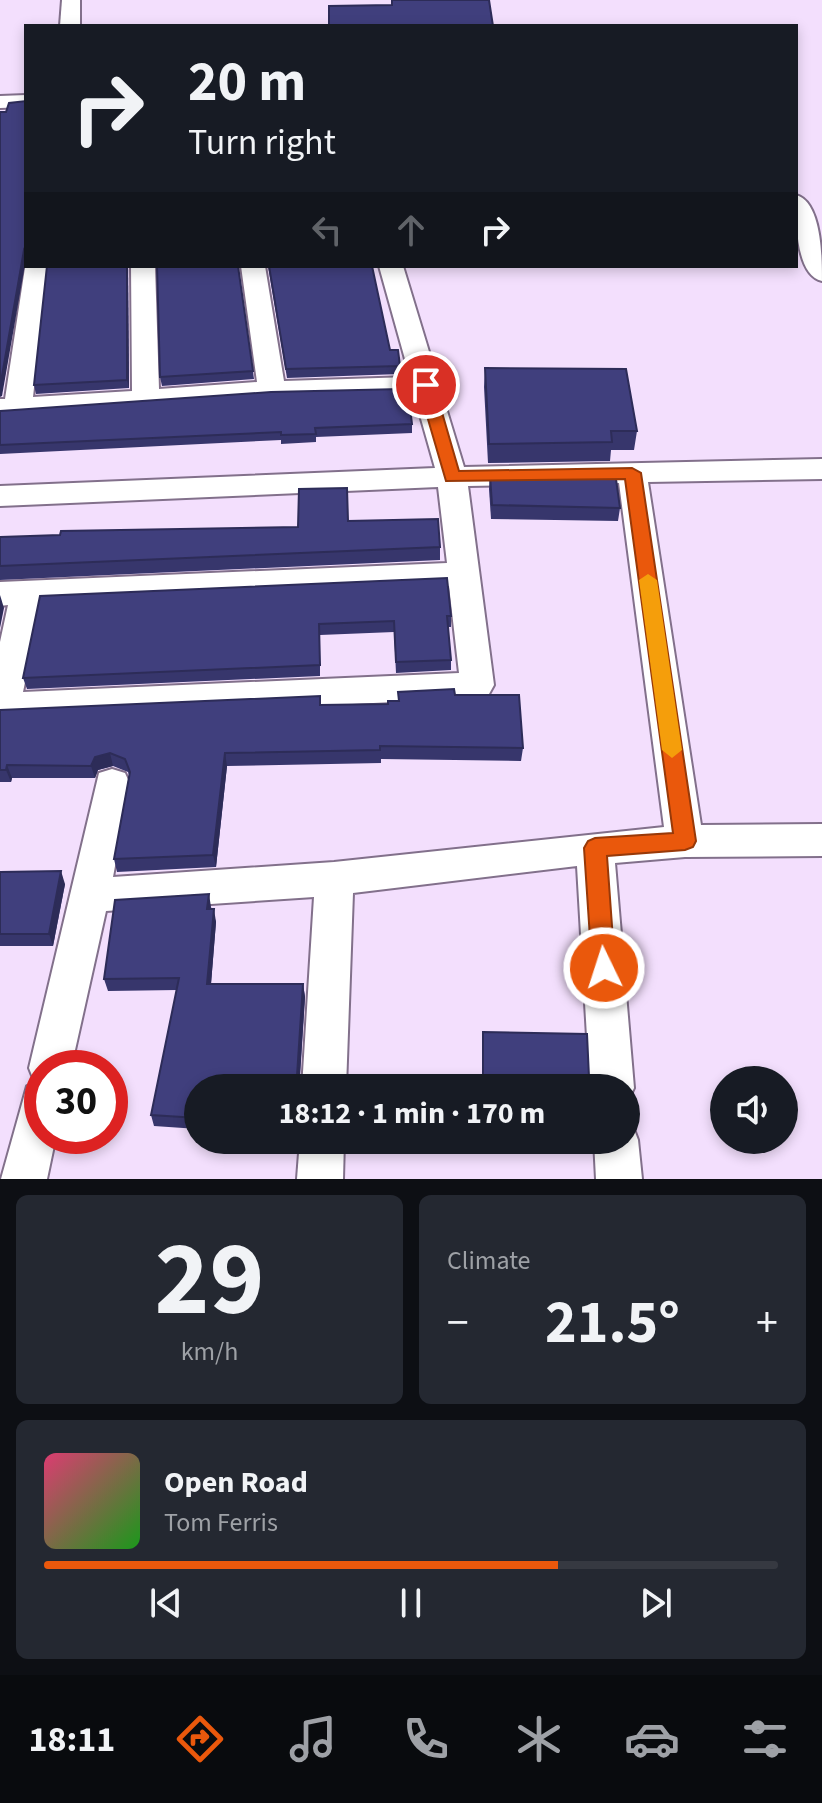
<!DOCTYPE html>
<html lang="en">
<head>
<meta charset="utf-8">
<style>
  :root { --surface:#171b24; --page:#242831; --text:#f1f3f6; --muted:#9ea1a6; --line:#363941; --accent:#ea580c }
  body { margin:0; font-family:"Source Sans 3",sans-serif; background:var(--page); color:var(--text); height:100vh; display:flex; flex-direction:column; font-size:30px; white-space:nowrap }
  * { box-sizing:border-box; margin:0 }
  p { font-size:26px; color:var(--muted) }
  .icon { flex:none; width:44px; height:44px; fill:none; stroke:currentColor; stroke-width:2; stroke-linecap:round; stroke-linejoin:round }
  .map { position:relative; height:1179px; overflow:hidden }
  .side { display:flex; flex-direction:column; gap:16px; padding:16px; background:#0d0f14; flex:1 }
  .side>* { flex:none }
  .banner { position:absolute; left:24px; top:24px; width:774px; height:244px; border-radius:0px; box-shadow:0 4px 12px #0003; background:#171b24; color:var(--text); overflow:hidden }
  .fabs { position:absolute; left:710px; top:1066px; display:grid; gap:16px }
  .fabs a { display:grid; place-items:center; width:88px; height:88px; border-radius:50%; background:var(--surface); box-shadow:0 4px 12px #0003; font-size:40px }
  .speed { position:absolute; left:24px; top:1050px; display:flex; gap:16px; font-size:40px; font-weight:700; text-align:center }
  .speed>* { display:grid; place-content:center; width:104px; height:104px; border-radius:50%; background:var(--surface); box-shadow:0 4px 12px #0003; line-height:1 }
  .speed .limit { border:12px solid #d22; background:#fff; color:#111 }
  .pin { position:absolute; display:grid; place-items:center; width:68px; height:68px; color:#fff; margin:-34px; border:4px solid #fff; border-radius:50%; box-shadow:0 2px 8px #0007 }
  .me { position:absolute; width:88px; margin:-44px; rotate:356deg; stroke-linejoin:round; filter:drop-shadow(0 0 6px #0008) }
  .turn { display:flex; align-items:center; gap:28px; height:168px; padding:0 32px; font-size:36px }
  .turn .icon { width:104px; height:104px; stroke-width:2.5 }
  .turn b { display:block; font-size:56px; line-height:68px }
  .lanes { display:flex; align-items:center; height:76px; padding:0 32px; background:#0003; justify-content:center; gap:40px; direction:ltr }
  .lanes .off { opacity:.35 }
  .big { font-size:60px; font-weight:700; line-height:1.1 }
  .side .card { flex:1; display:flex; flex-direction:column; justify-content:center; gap:12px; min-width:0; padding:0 28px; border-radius:12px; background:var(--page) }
  .side .dial { align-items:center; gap:0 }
  .dial b { font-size:104px; line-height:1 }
  .song { display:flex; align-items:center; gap:24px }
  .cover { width:96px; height:96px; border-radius:12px; background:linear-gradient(135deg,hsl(340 70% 55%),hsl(120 70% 35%)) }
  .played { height:8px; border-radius:4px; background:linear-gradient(90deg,var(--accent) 70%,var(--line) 70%) }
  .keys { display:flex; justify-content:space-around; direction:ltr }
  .heat { display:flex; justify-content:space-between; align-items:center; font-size:44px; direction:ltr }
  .side .tiles { flex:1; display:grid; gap:16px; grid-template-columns:1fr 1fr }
  .card:last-child { grid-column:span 2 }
  .trip { position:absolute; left:184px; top:1074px; width:456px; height:80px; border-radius:40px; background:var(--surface); box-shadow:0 4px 12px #0003; font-weight:700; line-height:80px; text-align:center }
  .tab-bar { display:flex; height:128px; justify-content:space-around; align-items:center; background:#090b0e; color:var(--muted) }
  .tab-bar .icon { width:56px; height:56px }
  .tab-bar .current { color:var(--accent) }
  .tab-bar b { font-size:36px; color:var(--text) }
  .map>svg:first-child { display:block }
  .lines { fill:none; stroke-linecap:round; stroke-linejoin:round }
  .minor-casing { stroke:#82708b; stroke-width:4 }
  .minor { fill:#fff; fill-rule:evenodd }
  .wall { fill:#37366c }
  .shaded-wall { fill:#2d2c58 }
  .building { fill:#403f7d; stroke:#2d2c58; stroke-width:2 }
  .route { fill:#ea580c; stroke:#983908; stroke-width:2 }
  .slow { fill:#f59e0b }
</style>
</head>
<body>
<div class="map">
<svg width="822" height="1179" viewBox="0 0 822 1179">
  <rect width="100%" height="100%" fill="#f3dffd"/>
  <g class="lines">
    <defs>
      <g id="minor">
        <polygon points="62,0 80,0 80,26 60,26"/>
        <polygon points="26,95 26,107 0,108 0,96"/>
        <path d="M796,195C822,202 822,259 822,281C795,275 796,218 796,195Z"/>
        <path d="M26,261V266H47L33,397L132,391L131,266H155L159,389L257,382L241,266H265L284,381L410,377L379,266H403L464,467L822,459V479L648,482L701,825L822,824V856L685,857L615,863L634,1088L627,1103L626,1088H590L577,866L353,893L346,1088H302L314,897L106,911L71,1068H42V1136H56L47,1179H1L27,1086L35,1083L29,1068L99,773L112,769L125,773L130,784L113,877L334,862L664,827L619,483L468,486L494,685L489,694L477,698L0,721V642L8,605L0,606V582L447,563L438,487L0,506V486L435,468L414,394L272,398L0,417V399H5ZM449,586L459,673L23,692L41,604Z"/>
        <polygon points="626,1122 632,1124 638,1140 642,1179 596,1179 594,1140 626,1140"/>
        <polygon points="300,1140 344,1140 343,1179 297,1179"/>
      </g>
    </defs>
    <use href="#minor" class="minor-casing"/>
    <use href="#minor" class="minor"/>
  </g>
  <g class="wall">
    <polygon points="47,266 128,266 129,388 36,394 34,385"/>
    <polygon points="238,266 254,379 162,386 160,377"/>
    <polygon points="268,266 372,266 390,350 400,366 400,374 287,378"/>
    <polygon points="485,368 637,431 634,450 611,450 610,461 488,463 484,387"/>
    <polygon points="0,411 412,424 412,433 316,437 316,442 281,444 281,440 0,454"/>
    <polygon points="490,475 620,508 618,521 491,519 489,489"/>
    <polygon points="348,521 440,547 440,560 0,580 0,537 298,527"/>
    <polygon points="40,596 451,616 451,627 448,627 451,660 451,670 396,673 394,632 320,635 320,676 27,689 23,678"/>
    <polygon points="455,695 523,748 521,761 381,759 381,763 227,766 216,867 117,872 114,859 129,775 128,772 113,766 98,770 95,778 12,778 11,782 0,782 0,710 388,704 398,701"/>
    <polygon points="0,872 65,884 53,946 0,946"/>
    <polygon points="211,907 216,922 211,984 303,984 305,997 300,1077 310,1079 312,1088 198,1088 198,1129 154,1126 151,1115 177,990 108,991 104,979"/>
  </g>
  <g class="shaded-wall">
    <polygon points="24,250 26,259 2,396 0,397 0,387"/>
    <polygon points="127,266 128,266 129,388 127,380"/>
    <polygon points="0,595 4,608 0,628"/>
    <polygon points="110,753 113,766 98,770 95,778 91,766 95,757"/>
    <polygon points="225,753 227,766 216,867 213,855"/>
    <polygon points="7,765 12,778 11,782 6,770"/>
    <polygon points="61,871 65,884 53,946 49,934"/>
    <polygon points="209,894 211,907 209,922 207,909"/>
    <polygon points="214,909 216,922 210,996 207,984"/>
    <polygon points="303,984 305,997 299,1088 297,1076"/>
  </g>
  <g class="building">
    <polygon points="392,0 489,0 493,26 329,26 329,6 392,5"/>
    <polygon points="26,101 26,253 24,250 0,387 0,112 6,112 9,103"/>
    <polygon points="47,266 127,266 127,380 34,385"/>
    <polygon points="157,266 238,266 253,371 160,377"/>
    <polygon points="269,266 372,266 390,350 398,350 400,366 286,369"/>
    <polygon points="485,368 626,369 637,431 611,431 612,442 489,444"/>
    <polygon points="402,389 408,390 412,424 315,428 316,434 281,435 281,432 0,445 0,411 271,392"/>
    <polygon points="615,472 620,508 492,505 490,475"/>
    <polygon points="347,488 348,521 438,519 440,547 0,566 0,537 60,535 61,531 298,527 299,489"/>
    <polygon points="447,578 451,616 447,616 451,660 396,662 394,621 319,624 320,665 23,678 40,596"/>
    <polygon points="454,689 455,695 519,695 523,748 380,746 380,750 225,753 213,855 114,859 130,772 125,759 110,753 95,757 91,766 7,765 6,770 0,770 0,710 320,696 320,705 388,704 388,701 399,701 398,692"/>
    <polygon points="61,871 49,934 0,934 0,872"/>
    <polygon points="209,894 207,909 214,909 207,984 303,984 297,1076 310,1079 309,1088 198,1088 198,1118 151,1115 179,978 104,979 115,900"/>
    <polygon points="483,1032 587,1034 589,1077 602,1079 602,1088 483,1088"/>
  </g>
  <polygon class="route" points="426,380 434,385 459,471 632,468 641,473 696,841 693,847 685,850 607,856 615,968 612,975 604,978 595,975 592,968 584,848 588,841 595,838 673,833 625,479 446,481 418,385"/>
  <polygon class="slow" points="648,574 657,580 682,750 672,758 662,750 639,580"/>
</svg>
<div class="fabs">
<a><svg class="icon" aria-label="sound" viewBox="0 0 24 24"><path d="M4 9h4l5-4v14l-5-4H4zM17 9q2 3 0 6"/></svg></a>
</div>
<div class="speed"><div class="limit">30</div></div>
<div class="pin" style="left:426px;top:385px;background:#d93025"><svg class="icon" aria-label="arrive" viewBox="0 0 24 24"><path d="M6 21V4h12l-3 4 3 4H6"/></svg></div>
<svg class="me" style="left:604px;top:968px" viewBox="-20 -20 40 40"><circle r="17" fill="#ea580c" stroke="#fff" stroke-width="3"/><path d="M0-11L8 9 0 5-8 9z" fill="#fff"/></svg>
<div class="trip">18:12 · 1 min · 170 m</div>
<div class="banner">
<div class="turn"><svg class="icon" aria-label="right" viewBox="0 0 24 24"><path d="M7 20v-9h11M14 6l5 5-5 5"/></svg><div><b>20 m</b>Turn right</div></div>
<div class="lanes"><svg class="icon off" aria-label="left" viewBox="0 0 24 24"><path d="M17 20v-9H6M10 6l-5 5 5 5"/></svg><svg class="icon off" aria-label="ahead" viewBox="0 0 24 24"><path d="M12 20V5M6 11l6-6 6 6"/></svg><svg class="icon" aria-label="right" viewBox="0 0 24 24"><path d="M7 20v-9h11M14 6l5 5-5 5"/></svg></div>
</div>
</div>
<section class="side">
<div class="tiles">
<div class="card dial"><b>29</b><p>km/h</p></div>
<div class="card"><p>Climate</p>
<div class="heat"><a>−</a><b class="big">21.5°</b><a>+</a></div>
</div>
<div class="card">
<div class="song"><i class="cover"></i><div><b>Open Road</b><p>Tom Ferris</p></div></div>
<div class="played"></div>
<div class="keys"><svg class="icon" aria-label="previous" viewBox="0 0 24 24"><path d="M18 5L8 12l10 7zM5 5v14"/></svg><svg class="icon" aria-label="pause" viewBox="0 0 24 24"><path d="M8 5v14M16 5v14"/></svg><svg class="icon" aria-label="next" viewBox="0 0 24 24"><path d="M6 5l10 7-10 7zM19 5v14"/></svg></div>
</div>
</div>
</section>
<nav class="tab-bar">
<b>18:11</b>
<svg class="icon current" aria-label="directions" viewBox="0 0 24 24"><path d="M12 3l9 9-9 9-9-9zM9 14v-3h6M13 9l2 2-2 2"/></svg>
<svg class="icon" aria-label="music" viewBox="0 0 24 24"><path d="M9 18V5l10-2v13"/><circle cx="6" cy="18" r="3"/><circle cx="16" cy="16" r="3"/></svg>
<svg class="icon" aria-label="phone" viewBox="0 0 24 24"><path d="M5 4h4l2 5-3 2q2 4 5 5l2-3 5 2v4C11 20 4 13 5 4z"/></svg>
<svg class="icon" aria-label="climate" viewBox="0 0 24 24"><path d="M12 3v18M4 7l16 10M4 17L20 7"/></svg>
<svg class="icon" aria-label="car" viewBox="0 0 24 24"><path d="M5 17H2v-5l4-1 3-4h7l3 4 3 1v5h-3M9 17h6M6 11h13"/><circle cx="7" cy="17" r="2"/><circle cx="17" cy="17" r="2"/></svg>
<svg class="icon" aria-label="filters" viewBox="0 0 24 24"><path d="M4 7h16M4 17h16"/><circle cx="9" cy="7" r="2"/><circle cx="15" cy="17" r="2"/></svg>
</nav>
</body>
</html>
